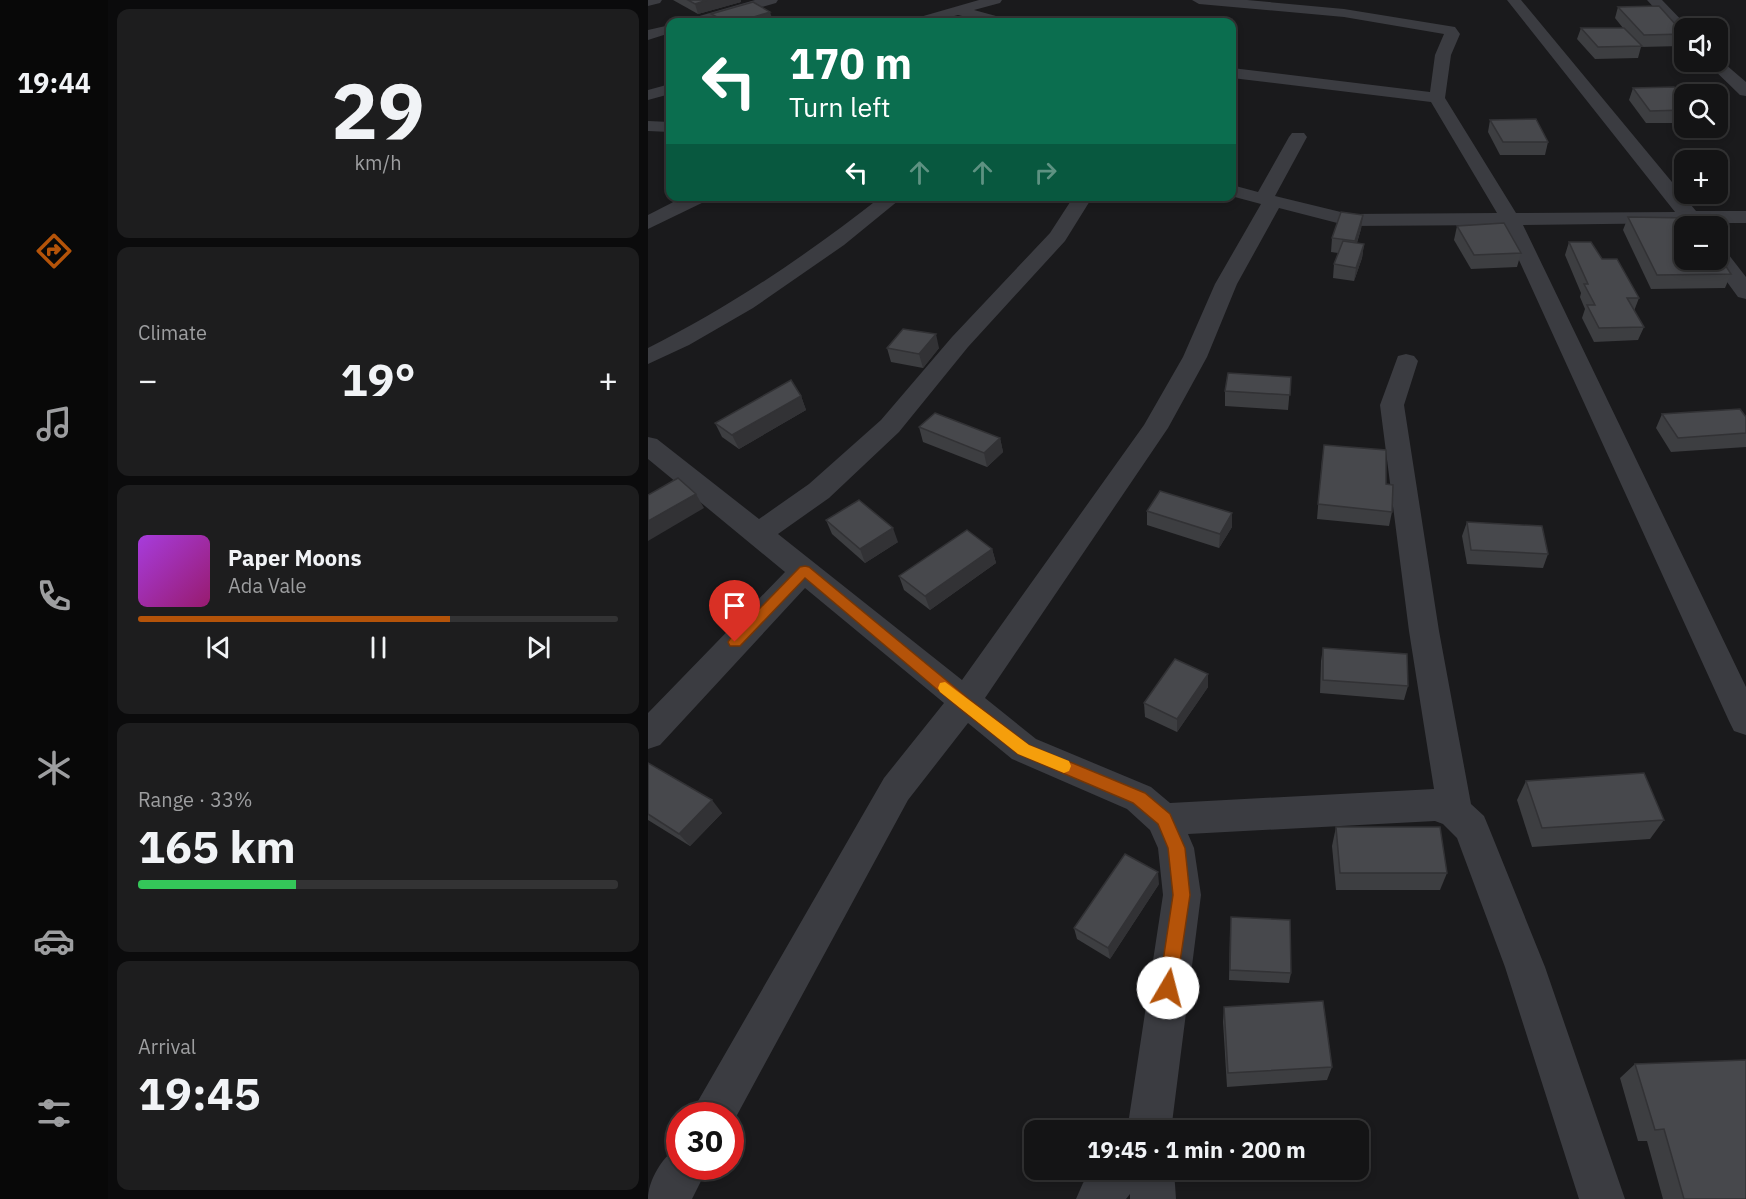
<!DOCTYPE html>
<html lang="en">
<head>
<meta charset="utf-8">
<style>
  :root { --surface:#141415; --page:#1d1d1e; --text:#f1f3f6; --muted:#9d9ea0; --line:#333334; --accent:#b45309 }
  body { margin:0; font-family:"IBM Plex Sans",sans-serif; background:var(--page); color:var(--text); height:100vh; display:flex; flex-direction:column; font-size:22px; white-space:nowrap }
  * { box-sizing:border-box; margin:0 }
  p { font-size:20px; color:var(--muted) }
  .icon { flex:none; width:33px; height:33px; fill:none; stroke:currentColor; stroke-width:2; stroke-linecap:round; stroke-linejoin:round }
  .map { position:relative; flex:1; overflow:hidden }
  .details { display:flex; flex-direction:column; gap:9px; padding:9px; background:#0b0b0c; width:540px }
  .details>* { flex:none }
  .guide { position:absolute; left:18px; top:18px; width:570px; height:183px; border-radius:12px; box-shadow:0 3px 9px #0003,0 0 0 2px var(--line); background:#0b6e4f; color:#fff; overflow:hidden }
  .tools { position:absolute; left:1026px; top:18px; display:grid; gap:12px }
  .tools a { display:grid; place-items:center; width:54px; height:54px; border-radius:12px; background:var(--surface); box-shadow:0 3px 9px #0003,0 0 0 2px var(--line); font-size:30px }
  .speed { position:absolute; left:18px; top:1102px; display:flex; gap:12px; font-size:30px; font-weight:700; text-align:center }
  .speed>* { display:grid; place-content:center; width:78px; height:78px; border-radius:50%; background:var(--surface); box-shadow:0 3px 9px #0003,0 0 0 2px var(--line); line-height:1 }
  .speed .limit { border:9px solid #d22; background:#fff; color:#111 }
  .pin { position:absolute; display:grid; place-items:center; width:51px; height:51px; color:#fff; margin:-62px -26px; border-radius:50% 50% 50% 0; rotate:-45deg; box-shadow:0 0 6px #0007 }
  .pin .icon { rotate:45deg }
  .me { position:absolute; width:66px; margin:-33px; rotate:8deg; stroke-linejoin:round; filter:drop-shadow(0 0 4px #0008) }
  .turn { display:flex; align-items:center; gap:21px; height:126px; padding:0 24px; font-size:27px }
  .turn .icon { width:78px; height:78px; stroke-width:2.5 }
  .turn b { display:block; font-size:42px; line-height:51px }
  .lanes { display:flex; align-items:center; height:57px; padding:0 24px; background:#0003; justify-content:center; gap:30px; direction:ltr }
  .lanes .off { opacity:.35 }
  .big { font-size:45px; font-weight:700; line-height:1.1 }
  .details .widget { flex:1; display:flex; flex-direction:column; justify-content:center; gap:9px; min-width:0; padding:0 21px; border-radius:12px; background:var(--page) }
  .details .dial { align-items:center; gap:0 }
  .dial b { font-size:78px; line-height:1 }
  .song { display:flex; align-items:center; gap:18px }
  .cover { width:72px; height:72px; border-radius:9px; background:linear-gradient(135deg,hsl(280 70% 55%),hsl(320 70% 35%)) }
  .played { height:6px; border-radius:3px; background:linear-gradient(90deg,var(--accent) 65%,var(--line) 65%) }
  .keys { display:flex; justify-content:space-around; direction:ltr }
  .heat { display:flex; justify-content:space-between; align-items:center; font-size:33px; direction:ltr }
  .charge { height:9px; border-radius:4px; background:linear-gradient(90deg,#34c759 33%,var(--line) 0) }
  .trip { position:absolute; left:376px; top:1120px; width:345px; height:60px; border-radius:12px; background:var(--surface); box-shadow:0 3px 9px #0003,0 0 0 2px var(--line); font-weight:700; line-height:60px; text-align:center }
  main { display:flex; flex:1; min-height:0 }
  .dock { display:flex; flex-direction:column; width:108px; justify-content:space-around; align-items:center; background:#080808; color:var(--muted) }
  .dock .icon { width:42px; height:42px }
  .dock .on { color:var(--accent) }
  .dock b { font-size:27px; color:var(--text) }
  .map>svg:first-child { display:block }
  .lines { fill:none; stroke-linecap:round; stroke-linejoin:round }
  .street { fill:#3b3c41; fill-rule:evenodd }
  .wall { fill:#3d3e41 }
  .shaded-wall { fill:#323235 }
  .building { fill:#47484c; stroke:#323235; stroke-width:1.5 }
  .route { fill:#b45309; stroke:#753606; stroke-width:1.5 }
  .slow { fill:#f59e0b }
</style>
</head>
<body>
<main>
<nav class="dock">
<b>19:44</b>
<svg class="icon on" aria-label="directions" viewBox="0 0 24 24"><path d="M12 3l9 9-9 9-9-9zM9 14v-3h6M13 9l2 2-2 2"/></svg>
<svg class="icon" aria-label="music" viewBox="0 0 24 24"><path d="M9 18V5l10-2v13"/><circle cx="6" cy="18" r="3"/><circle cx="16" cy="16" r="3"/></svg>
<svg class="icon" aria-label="phone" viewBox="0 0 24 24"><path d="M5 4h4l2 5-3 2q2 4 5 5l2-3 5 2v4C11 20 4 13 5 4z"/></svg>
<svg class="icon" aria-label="climate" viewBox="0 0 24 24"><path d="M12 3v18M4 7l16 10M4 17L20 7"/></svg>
<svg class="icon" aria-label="car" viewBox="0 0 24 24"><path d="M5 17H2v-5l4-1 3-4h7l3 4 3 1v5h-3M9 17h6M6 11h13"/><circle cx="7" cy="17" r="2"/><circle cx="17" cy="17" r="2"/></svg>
<svg class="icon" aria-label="filters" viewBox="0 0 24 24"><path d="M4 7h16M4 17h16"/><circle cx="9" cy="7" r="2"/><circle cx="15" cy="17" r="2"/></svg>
</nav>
<section class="details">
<div class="widget dial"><b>29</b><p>km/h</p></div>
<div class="widget"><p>Climate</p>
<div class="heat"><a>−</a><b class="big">19°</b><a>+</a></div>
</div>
<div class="widget">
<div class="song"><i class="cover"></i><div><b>Paper Moons</b><p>Ada Vale</p></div></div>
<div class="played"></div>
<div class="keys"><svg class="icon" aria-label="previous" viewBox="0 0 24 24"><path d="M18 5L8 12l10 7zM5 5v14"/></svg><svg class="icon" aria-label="pause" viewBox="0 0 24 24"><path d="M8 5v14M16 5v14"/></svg><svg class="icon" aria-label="next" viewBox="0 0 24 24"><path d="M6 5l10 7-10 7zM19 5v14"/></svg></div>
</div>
<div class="widget"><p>Range · 33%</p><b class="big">165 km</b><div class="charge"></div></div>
<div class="widget"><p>Arrival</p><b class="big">19:45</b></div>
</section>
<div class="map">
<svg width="1098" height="1199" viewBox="0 0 1098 1199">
  <rect width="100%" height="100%" fill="#1a1a1c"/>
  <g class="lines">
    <g class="street">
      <polygon points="0,0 14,0 12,3 0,6"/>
      <polygon points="107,0 130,0 128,3 60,22 39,22 41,19"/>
      <polygon points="331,0 354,0 352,3 326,10 359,19 361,22 339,22 310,15 284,22 263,22 265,19"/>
      <polygon points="544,0 599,0 696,9 807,27 812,34 803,55 797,98 868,213 1027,212 859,0 873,0 1048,211 1098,211 1098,223 1057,223 1059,226 1039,226 1036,223 875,225 1098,687 1098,735 1086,731 1081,721 855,225 701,226 631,208 589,284 559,357 520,428 337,698 388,739 503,787 522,803 786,789 761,631 732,405 750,356 758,354 766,356 770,361 756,405 791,631 823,804 836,816 841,828 897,967 977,1199 931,1199 857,967 809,838 795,824 787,821 540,834 546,848 553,895 523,1131 479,1131 515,895 510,848 502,830 479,809 364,759 320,723 260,800 82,1128 82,1116 43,1116 50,1101 236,778 296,703 157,588 12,745 0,749 0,713 137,572 0,459 0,437 9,439 111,519 161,484 233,420 304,337 402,233 426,196 445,196 417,241 320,347 251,432 181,498 130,534 314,680 496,425 535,357 567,284 613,204 583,196 584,185 610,192 641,137 644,133 656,133 659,137 627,196 701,214 849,213 783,102 584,78 584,68 782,92 787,55 796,34 696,17 551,4"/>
      <polygon points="999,0 1014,0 1041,28 1036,28 1036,36 1031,35"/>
      <polygon points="22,25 22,33 0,40 0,30"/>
      <polygon points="1070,58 1098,82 1098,96 1092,95 1058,62 1070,62"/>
      <polygon points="22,84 22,94 0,100 0,90"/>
      <polygon points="0,121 22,122 22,132 0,131"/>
      <polygon points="37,196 62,196 60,200 0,229 0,215"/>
      <path d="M234,196H256L196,245L105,308L41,345L0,364V348C84,306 160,254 234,196Z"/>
      <polygon points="1070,248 1077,250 1098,277 1098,299 1090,297 1063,260 1070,260"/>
      <path d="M32,1147V1167H60L44,1199H0C0,1181 15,1154 32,1147Z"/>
      <polygon points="444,1170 526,1170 528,1199 482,1199 482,1194 478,1199 428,1199 435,1183"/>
    </g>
  </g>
  <g class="wall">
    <polygon points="25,0 93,0 93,2 50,14"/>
    <polygon points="970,7 1036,33 1033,46 993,47 990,58 947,59 929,39 933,28 975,28 967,18"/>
    <polygon points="63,14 125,21 122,22 66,22"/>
    <polygon points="985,88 1036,100 1036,123 998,123 981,100"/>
    <polygon points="842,120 900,142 897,155 852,155 840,132"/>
    <polygon points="715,215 713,229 709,243 716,244 714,258 706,281 685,278 686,264 690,253 683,252 684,238"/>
    <polygon points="980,217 1036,226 1083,274 1077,288 1003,289 975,230"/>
    <polygon points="809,226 873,253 869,267 823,269 806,240"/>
    <polygon points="921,242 954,259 991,298 986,311 996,327 990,340 946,342 934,318 937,309 932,297 933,293 917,255"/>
    <polygon points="239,348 291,348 275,368 243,362"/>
    <polygon points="643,377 640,410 577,406 577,391"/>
    <polygon points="153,396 158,410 91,449 74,437 67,423"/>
    <polygon points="1014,414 1098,417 1098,447 1023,452 1008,428"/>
    <polygon points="271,427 352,438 355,452 339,467 275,442"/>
    <polygon points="674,459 738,484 744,512 741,526 669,519"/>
    <polygon points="499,511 584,513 584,527 571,548 499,525"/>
    <polygon points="178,520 250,542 217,563 184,534"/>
    <polygon points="819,522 900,554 895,568 819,564 814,536"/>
    <polygon points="344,549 348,563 282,610 256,590 251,576"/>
    <polygon points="675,648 760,686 756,700 672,693 673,661"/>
    <polygon points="560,674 560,687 529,732 497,717 496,703"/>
    <polygon points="0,763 74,813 42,846 0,820"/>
    <polygon points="878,781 1016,820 1002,839 884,847 869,800"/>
    <polygon points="688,827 799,873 792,890 688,890 684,846"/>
    <polygon points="511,884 462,959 429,939 426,928"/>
    <polygon points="582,929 643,973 641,983 581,980"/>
    <polygon points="576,1007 684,1067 679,1080 579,1087 575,1022"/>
    <polygon points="987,1064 1098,1199 1015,1199 999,1141 990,1141 972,1078"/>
  </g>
  <g class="shaded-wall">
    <polygon points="59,0 93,0 93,2 50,14 47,4"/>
    <polygon points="122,12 125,21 122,22 90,22"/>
    <polygon points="715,215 713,229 705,255 707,241"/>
    <polygon points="716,244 714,258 706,281 708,268"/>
    <polygon points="288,334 291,348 275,368 271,354"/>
    <polygon points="153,396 158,410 91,449 84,435"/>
    <polygon points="352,438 355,452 339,467 336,453"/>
    <polygon points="48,494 56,508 0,541 0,521"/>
    <polygon points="584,513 584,527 571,548 572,534"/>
    <polygon points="245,528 250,542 217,563 212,549"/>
    <polygon points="344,549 348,563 282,610 277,596"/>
    <polygon points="560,674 560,687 529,732 529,719"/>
    <polygon points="64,800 74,813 42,846 31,834"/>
    <polygon points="510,872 511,884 462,959 460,948"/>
  </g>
  <g class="building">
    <polygon points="40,0 59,0 47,4"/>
    <polygon points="105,2 122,12 90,22 79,22 63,14"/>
    <polygon points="1011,6 1036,34 996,35 970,7"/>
    <polygon points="933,28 976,28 994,46 950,47"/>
    <polygon points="1026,87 1036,100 1036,110 1002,111 985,88"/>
    <polygon points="888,119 900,142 855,142 842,120"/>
    <polygon points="693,212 715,215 707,241 684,238"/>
    <polygon points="980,217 1042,218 1047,226 1036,226 1036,260 1070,260 1070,254 1083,274 1009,275"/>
    <polygon points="856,223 873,253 826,255 809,226"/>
    <polygon points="695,241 716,244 708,268 686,264"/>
    <polygon points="921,242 943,242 954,259 969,259 991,298 979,298 996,327 951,328 939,305 947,305 936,284 940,284"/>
    <polygon points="255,329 288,334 271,354 239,348"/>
    <polygon points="580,373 643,377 642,395 577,391"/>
    <polygon points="143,380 153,396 84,435 67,423"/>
    <polygon points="1092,409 1098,417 1098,433 1030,438 1014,414"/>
    <polygon points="287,413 352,438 336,453 271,427"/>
    <polygon points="676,445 738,450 738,484 745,485 744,512 670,504"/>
    <polygon points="30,478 48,494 0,521 0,495"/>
    <polygon points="512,491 584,513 572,534 499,511"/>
    <polygon points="211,500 245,528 212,549 178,520"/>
    <polygon points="819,522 894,526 900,554 823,550"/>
    <polygon points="319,530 344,549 277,596 251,576"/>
    <polygon points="675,648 759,654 760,686 675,680"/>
    <polygon points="527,659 560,674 529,719 496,703"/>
    <polygon points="0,763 64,800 31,834 0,814"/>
    <polygon points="996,773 1016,820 894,828 878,781"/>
    <polygon points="688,827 792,827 799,873 692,873"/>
    <polygon points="477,854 510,872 460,948 426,928"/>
    <polygon points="583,917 642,920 643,973 582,970"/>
    <polygon points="675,1001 684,1067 580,1073 576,1007"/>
    <polygon points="1098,1060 1098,1199 1036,1199 1016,1129 1007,1130 987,1064"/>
  </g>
  <polygon class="route" points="157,566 161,567 321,699 381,745 497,793 522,814 537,848 542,895 527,995 520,998 514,995 511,988 525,895 520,848 510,824 485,803 370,754 311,708 157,578 92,646 82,646 80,642 82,639 152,567"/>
  <polygon class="slow" points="297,682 381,745 421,761 423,766 421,771 416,773 370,754 292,692 290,688 292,683"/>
</svg>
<div class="tools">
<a><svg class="icon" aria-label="sound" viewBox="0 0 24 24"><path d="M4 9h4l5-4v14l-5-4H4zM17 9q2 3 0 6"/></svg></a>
<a><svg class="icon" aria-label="search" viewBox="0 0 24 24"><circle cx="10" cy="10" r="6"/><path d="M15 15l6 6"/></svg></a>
<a>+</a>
<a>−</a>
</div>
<div class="speed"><div class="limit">30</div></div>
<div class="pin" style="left:87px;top:642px;background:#d93025"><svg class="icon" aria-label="arrive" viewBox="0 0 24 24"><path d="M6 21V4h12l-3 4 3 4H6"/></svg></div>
<svg class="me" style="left:520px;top:988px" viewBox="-20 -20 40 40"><circle r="19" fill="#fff"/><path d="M0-13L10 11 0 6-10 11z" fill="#b45309"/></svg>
<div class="trip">19:45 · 1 min · 200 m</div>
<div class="guide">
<div class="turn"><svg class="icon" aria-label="left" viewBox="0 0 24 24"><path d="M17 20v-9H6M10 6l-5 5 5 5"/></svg><div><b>170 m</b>Turn left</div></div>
<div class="lanes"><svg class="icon" aria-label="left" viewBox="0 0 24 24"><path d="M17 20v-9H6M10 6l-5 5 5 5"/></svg><svg class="icon off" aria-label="ahead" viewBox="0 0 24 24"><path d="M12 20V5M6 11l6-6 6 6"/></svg><svg class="icon off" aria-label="ahead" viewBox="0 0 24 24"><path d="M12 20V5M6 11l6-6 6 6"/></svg><svg class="icon off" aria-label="right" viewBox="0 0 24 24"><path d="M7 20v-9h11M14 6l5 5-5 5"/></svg></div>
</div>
</div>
</main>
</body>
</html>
